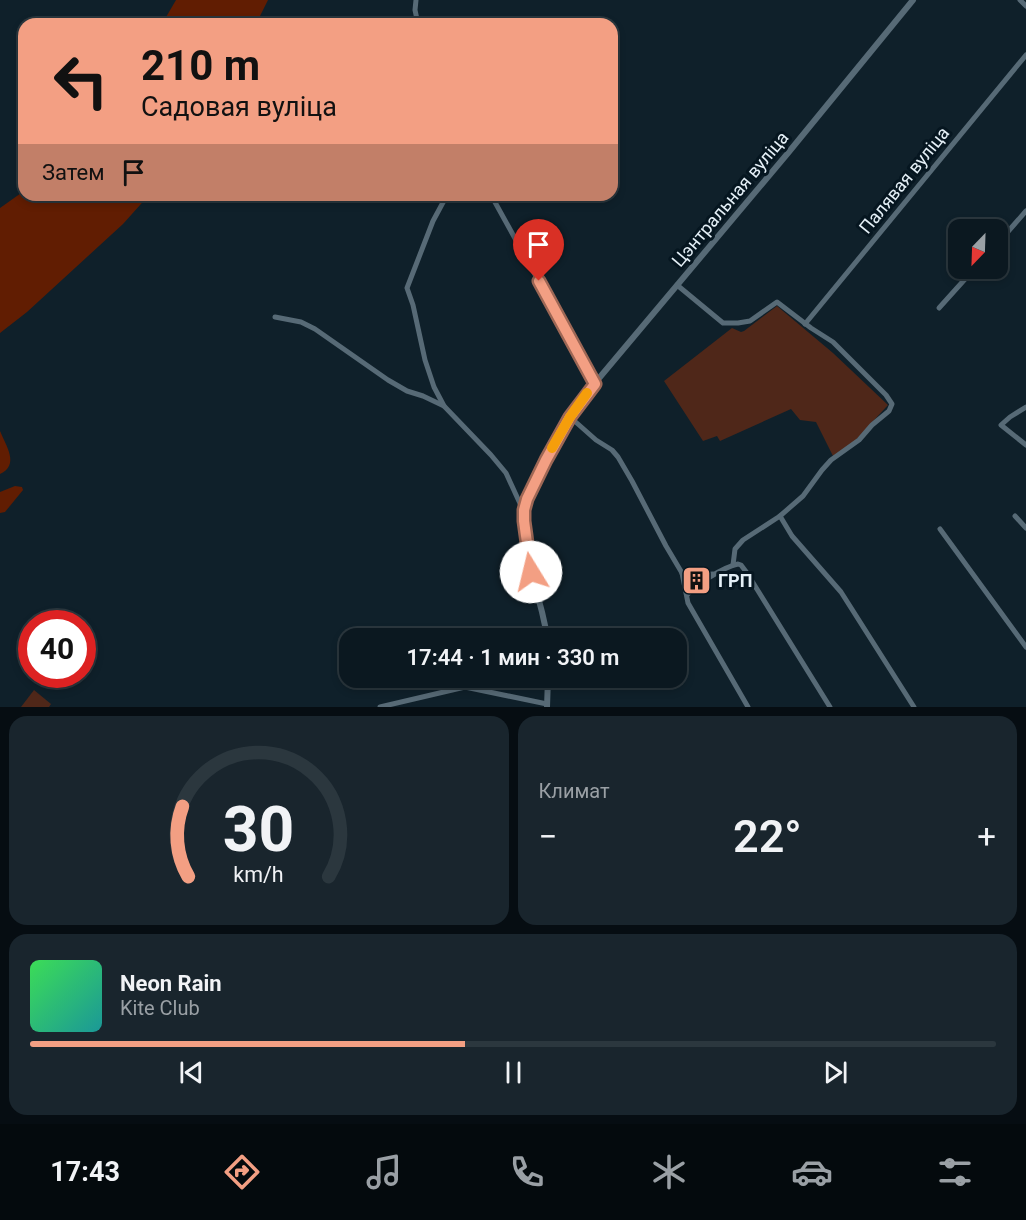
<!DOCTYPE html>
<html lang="ru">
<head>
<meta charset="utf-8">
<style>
  :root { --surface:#0b1820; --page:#19252d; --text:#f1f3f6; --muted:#9aa0a5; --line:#2b373e; --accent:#f39f83 }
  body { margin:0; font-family:Roboto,sans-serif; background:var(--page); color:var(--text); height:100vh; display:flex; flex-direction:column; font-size:22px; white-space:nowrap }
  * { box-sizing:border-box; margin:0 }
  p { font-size:20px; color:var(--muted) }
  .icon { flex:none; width:33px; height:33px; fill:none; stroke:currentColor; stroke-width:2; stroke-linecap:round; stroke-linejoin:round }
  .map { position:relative; height:707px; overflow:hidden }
  .details { display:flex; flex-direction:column; gap:9px; padding:9px; background:#060d12; flex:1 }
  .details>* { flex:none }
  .guide { position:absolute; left:18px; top:18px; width:600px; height:183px; border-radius:18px; box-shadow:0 3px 9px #0003,0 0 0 2px var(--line); background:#f39f83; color:#111; overflow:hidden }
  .needle { width:39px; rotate:203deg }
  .fabs { position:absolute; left:948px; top:219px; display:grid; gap:12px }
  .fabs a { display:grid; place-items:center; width:60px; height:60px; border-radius:12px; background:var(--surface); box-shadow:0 3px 9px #0003,0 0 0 2px var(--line); font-size:30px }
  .speed { position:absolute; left:18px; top:610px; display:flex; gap:12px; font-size:30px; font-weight:700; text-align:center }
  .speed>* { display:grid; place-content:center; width:78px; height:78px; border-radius:50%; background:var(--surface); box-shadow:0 3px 9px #0003,0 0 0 2px var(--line); line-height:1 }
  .speed .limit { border:9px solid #d22; background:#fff; color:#111 }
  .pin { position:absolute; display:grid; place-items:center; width:51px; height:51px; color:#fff; margin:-62px -26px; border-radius:50% 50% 50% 0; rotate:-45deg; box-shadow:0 0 6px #0007 }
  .pin .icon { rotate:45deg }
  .me { position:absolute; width:66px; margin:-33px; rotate:351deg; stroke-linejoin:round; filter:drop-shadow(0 0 4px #0008) }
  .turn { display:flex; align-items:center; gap:21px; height:126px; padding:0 24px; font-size:27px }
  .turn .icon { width:78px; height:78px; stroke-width:2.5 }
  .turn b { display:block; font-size:42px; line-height:51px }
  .then { display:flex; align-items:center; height:57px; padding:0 24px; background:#0003; gap:12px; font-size:22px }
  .big { font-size:45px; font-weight:600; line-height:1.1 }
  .details .tile { flex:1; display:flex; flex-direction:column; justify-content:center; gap:9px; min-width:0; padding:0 21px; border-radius:18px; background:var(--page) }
  .details .dial { align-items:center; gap:0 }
  .dial svg { height:156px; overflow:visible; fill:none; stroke:var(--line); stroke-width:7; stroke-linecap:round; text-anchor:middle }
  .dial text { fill:var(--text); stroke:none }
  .song { display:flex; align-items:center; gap:18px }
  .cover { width:72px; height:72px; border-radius:9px; background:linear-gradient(135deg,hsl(130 70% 55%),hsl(180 70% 35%)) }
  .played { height:6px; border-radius:3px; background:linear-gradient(90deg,var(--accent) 45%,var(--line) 45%) }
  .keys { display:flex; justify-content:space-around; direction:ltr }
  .heat { display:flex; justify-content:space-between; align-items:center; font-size:33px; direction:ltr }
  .details .tiles { flex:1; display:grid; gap:9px; grid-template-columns:1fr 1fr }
  .tile:last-child { grid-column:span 2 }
  .trip { position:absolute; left:339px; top:628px; width:348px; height:60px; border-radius:18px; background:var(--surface); box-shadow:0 3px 9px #0003,0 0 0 2px var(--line); font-weight:600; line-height:60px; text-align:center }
  .tab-bar { display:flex; height:96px; justify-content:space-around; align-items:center; background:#040a0d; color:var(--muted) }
  .tab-bar .icon { width:42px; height:42px }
  .tab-bar .on { color:var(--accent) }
  .tab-bar b { font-size:27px; color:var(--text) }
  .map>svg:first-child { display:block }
  .green { fill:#4f2719 }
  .water { fill:#611d02 }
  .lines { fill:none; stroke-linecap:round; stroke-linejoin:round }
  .minor { stroke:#576a76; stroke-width:5 }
  .tertiary { stroke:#576a76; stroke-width:6 }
  .route-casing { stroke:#9e6755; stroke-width:15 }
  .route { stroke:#f39f83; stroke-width:10 }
  .slow { stroke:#f59e0b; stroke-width:10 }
  .labels { text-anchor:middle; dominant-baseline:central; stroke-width:6; stroke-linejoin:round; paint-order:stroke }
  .street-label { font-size:18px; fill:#e5f0f7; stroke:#061620 }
  .poi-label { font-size:18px; font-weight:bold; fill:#e5f0f7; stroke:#061620; text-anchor:start }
</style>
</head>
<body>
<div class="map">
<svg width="1026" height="707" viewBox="0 0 1026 707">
  <rect width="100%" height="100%" fill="#0f202a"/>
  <g class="green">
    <polygon points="777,306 833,353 888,405 854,442 833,456 816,422 800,420 791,409 720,441 717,436 703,441 664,381 732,328 741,332 744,331"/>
    <polygon points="34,690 51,704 49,707 21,707"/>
  </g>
  <g class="water">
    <polygon points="176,0 268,0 256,24 162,24"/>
    <polygon points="24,191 24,195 149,195 123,224 27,312 0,333 0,208"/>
    <path d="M0,431C6,446 20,465 0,474Z"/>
    <polygon points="15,486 22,487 23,490 5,512 0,513 0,492"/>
  </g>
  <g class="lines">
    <g class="minor">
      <polyline points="416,0 415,10 418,24"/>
      <polyline points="1020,0 1026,6"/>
      <polyline points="491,195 595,383"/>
      <polyline points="998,243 1026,211"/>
      <polyline points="677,285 723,323 738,323 750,321 777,302 811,328 833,342 886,395 892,404 889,411 872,425 859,440 831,460 822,470 803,496 780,516 792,536 841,592 914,707"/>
      <polyline points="939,308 975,268"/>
      <polyline points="275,317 301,322 315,329 388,380 407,391 423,396 444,406 491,455 506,473 523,510"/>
      <polyline points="805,324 1026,55"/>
      <polyline points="444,406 434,387 425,360 413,305 407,288 433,221 447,195"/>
      <polyline points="1026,407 1010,417 1001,425 1026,445"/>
      <polyline points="570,417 596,440 612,450 618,457 632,481 666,546 682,573 688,603 748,707"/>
      <polyline points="1015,516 1026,528"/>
      <polyline points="940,529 1026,647"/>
      <polyline points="733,565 735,549 743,540 780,516"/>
      <polyline points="682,573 696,575 713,574"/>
      <path d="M687,595C696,584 724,567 738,564L741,565L747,573L830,707"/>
      <polyline points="380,707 465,687 547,704"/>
    </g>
    <g class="tertiary">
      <polyline points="548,639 542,612 529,563 523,510 531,489 553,447 570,417 595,383 788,153 913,0"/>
      <polyline points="547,707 548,678"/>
    </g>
  </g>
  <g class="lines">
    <defs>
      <polyline id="route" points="531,572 524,521 524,510 527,499 546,460 570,417 595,384 539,281"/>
    </defs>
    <use href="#route" class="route-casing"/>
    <use href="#route" class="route"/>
    <polyline class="slow" points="552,448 570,417 587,393"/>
  </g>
  <defs>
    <symbol id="building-square" viewBox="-11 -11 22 22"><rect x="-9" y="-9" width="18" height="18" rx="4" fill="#f39f83" stroke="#061620"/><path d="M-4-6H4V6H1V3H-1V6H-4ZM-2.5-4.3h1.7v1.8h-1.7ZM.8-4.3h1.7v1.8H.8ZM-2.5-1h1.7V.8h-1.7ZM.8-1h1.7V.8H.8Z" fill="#111"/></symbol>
  </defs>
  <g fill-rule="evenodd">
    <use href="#building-square" x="680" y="564" width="33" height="33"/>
  </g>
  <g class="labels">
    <g class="street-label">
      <text transform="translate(904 180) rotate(-51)">Палявая вуліца</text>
      <text transform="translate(730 199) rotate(-50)">Цэнтральная вуліца</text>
    </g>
    <g class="poi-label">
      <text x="718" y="580">ГРП</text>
    </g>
  </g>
</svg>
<div class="fabs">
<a><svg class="needle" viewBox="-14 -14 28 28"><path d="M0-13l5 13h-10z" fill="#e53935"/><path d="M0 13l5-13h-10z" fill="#9aa0a5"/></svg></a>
</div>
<div class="speed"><div class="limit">40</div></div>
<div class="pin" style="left:539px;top:281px;background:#d93025"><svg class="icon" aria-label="arrive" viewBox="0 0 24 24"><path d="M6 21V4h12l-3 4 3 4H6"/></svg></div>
<svg class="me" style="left:531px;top:572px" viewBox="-20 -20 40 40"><circle r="19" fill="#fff"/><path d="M0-13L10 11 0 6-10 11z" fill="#f39f83"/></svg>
<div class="trip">17:44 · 1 мин · 330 m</div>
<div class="guide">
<div class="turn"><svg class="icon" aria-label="left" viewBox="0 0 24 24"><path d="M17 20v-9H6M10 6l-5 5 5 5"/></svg><div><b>210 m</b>Садовая вуліца</div></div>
<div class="then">Затем<svg class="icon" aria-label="arrive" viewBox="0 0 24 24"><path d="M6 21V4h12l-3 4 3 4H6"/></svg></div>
</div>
</div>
<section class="details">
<div class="tiles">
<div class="tile dial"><svg viewBox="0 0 100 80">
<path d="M14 69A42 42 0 1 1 86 69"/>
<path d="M14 69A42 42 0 0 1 11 33" stroke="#f39f83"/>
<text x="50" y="56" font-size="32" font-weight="700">30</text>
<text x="50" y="72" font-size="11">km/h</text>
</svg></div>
<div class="tile"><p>Климат</p>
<div class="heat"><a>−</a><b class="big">22°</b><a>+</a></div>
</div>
<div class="tile">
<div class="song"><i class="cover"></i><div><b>Neon Rain</b><p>Kite Club</p></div></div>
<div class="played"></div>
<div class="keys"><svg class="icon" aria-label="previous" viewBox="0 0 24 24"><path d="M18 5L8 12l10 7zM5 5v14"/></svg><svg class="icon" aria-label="pause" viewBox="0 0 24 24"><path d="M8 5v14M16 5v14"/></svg><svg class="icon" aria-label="next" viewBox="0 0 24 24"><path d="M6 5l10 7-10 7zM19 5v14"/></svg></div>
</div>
</div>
</section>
<nav class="tab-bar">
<b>17:43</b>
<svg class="icon on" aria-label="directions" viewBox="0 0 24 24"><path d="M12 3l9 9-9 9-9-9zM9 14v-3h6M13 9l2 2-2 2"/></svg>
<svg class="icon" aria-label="music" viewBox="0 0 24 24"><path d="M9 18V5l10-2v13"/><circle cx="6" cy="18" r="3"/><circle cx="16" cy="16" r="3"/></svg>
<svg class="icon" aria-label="phone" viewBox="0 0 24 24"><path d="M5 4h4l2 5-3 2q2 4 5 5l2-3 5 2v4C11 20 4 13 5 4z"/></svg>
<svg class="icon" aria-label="climate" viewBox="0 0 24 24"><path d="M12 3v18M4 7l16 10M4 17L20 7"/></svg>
<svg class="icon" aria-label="car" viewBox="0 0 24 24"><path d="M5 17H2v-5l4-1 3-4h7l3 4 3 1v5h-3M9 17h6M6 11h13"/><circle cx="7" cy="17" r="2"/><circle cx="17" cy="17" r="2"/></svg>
<svg class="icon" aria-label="filters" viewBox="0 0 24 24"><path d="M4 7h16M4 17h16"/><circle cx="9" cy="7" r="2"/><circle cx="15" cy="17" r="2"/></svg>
</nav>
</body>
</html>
